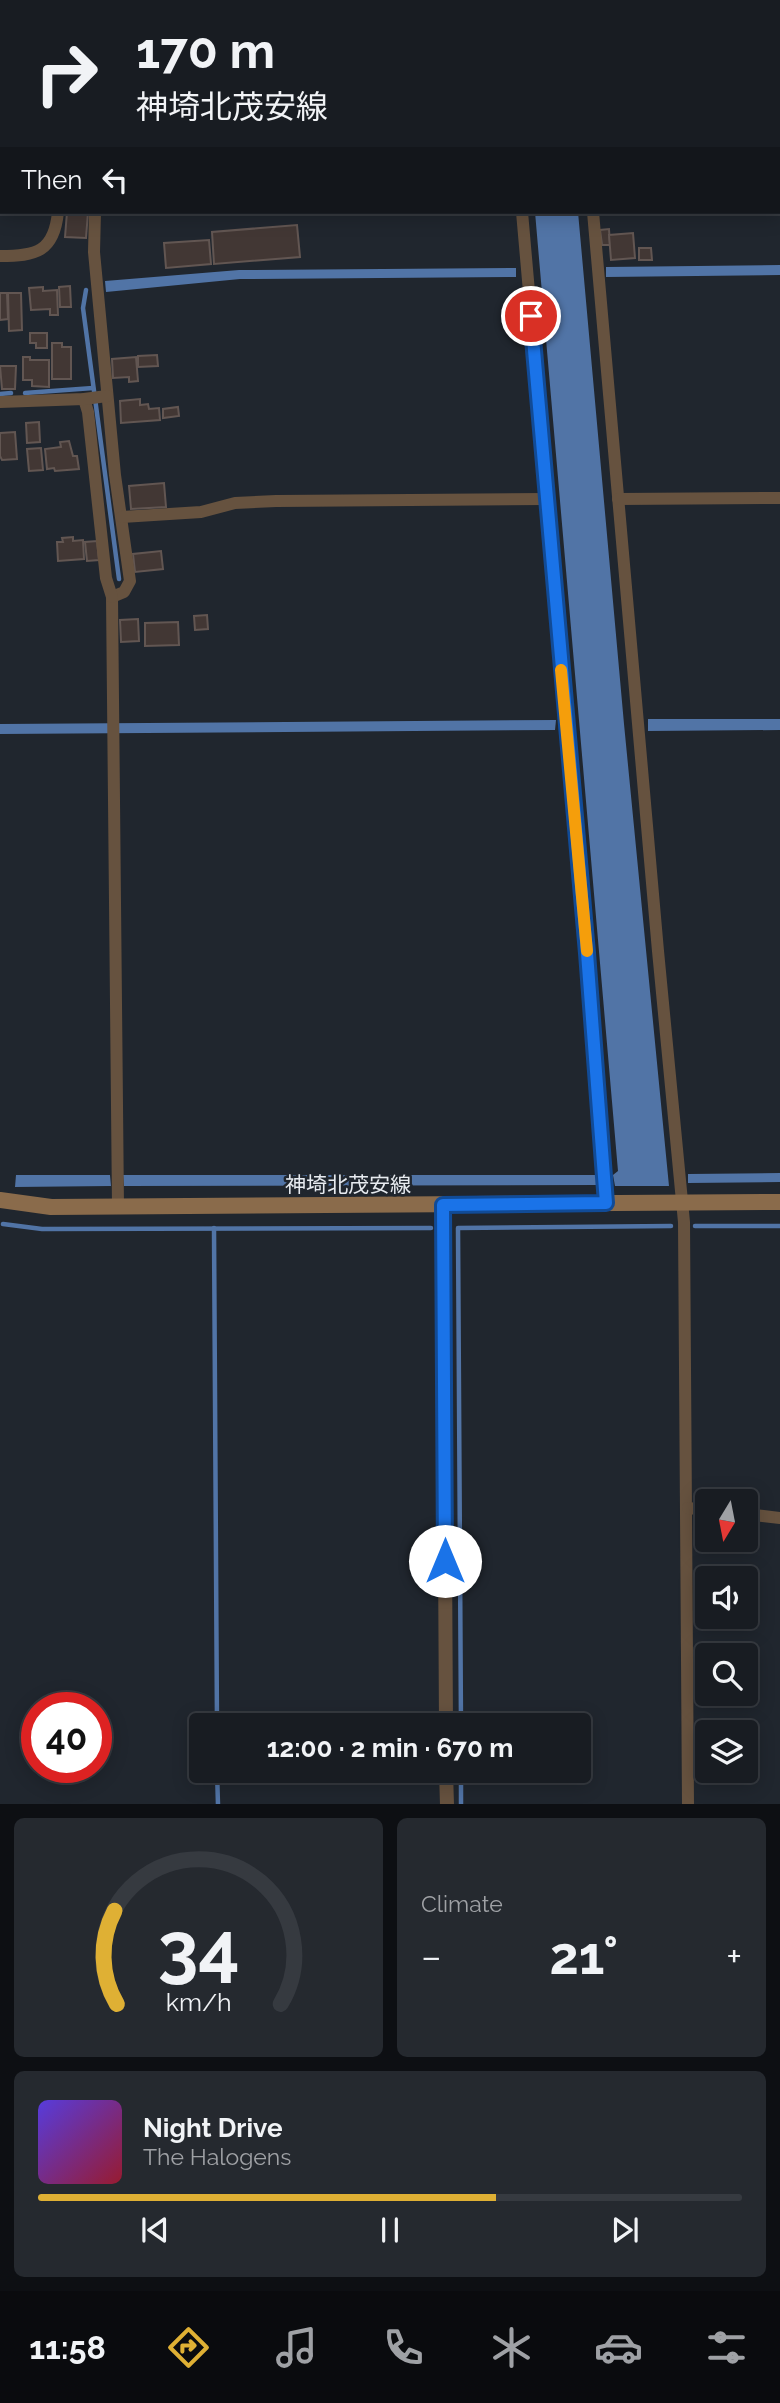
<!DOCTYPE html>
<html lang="en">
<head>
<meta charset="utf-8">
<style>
  :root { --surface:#181c22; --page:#25292f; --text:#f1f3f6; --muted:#9fa1a5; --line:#363a40; --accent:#dfb034 }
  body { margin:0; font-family:Raleway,"Noto Sans JP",sans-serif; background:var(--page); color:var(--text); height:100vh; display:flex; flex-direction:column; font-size:26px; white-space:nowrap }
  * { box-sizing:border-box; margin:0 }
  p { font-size:23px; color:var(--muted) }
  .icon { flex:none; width:38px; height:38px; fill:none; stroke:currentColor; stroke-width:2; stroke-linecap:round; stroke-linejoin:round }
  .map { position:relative; height:1804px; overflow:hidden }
  .panel { display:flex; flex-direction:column; gap:14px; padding:14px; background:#0d0f13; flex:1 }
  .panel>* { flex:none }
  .top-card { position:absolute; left:0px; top:0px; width:780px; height:214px; box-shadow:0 4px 18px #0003,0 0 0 2px var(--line); background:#181c22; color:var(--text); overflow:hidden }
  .needle { width:46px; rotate:190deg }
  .fabs { position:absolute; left:695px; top:1489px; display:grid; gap:14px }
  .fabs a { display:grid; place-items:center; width:63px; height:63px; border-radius:7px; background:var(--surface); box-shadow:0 4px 18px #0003,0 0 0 2px var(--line); font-size:35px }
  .speed { position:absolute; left:21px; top:1692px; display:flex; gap:14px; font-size:35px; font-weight:700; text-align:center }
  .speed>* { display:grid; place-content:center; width:91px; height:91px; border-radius:50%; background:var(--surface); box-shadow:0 4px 18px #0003,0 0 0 2px var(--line); line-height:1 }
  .speed .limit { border:10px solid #d22; background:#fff; color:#111 }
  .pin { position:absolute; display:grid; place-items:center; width:60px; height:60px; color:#fff; margin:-30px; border:4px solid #fff; border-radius:50%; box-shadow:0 2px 7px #0007 }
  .me { position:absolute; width:77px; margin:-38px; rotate:0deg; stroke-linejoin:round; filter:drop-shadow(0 0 5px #0008) }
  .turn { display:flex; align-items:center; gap:24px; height:147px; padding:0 21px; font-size:32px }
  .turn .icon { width:91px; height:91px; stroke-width:2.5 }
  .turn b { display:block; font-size:49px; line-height:60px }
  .then { display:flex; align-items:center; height:66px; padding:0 21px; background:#0003; gap:14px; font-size:26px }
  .big { font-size:52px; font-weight:700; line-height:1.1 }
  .panel .card { flex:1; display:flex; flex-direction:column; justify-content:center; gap:10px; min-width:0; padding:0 24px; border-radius:10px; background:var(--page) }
  .panel .dial { align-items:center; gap:0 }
  .dial svg { height:182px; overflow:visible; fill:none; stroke:var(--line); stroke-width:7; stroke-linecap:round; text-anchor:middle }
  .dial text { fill:var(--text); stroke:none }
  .song { display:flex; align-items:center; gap:21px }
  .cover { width:84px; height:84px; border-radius:10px; background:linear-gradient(135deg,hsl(250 70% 55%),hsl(350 70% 35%)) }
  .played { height:7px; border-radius:4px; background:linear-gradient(90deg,var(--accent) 65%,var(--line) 65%) }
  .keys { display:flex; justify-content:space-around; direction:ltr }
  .heat { display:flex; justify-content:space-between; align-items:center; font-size:38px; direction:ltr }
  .panel .tiles { flex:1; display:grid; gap:14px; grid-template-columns:1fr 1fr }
  .card:last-child { grid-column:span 2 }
  .trip { position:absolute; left:189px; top:1713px; width:402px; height:70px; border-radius:7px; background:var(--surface); box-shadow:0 4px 18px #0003,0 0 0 2px var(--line); font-weight:700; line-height:70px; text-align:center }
  .menu { display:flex; height:112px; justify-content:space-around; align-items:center; background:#0a0b0e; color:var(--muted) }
  .menu .icon { width:49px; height:49px }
  .menu .on { color:var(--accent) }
  .menu b { font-size:32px; color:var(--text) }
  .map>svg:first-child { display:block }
  .water { fill:#5174a6 }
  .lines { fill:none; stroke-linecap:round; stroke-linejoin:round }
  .stream { stroke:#5174a6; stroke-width:4.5 }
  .building { fill:#423734; stroke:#625652; stroke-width:2 }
  .minor { stroke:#66523f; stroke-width:12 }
  .tertiary { stroke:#66523f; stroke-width:14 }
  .secondary { stroke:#8a6b4b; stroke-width:16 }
  .route-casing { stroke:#114b97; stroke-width:18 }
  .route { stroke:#1a73e8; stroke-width:12 }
  .slow { stroke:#f59e0b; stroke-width:12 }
  .labels { text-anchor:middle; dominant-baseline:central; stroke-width:5; stroke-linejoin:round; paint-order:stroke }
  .street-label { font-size:21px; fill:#e7ebf0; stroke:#20262e }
</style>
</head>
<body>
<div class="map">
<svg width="780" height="1805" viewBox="0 0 780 1805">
  <rect width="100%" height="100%" fill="#20262e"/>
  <g class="water">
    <polygon points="535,212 578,212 624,724 669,1186 615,1186 613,1175 618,1171"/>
    <polygon points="780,265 780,275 606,277 606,267"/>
    <polygon points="516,268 516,277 240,279 106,292 105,281 239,270"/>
    <polygon points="648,719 780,719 780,730 648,731"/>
    <polygon points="556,720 555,730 0,734 0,724"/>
    <polygon points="780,1173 780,1182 688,1183 688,1174"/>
    <polygon points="16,1175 110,1175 111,1186 15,1187"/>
    <polygon points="123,1175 596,1175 597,1185 124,1186"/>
  </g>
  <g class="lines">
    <g class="stream">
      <polyline points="86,290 83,308 119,579"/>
      <polyline points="25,393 93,388"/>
      <polyline points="0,394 11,393"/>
      <polyline points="3,1224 42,1229 431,1228"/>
      <polyline points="695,1226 780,1226"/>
      <polyline points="214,1228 217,1726"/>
      <polyline points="461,1726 458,1228 671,1226"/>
      <polyline points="217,1771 218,1805"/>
      <polyline points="461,1771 461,1805"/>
    </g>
  </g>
  <g class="building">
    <polygon points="67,212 88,212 86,238 65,237"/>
    <polygon points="297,225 300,257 214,264 212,232"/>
    <polygon points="609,229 610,245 602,245 600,230"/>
    <polygon points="633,233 635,258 611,260 609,235"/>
    <polygon points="209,240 211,264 166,268 164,243"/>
    <polygon points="639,248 651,248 652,260 639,260"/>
    <polygon points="70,286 71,307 60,307 59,287"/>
    <polygon points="43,287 43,291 57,290 58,315 50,315 50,309 31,310 29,288"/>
    <polygon points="0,293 7,293 8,319 0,320"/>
    <polygon points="8,293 21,293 22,330 9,331"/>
    <polygon points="30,333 47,333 47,348 36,348 36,343 30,343"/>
    <polygon points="52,343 62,343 62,347 71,347 71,379 52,379"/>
    <polygon points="157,355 158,366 138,367 138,356"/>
    <polygon points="23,357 30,357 30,360 49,360 49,387 32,386 32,380 23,380"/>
    <polygon points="136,357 138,381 129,382 129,377 113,378 112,359"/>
    <polygon points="0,366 16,366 15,389 2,389"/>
    <polygon points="140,399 140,405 148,404 149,409 159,408 160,420 121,423 120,401"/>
    <polygon points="178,407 179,416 163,418 163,409"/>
    <polygon points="39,422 40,442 27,443 26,423"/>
    <polygon points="15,432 17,459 2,460 0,456 0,433"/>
    <polygon points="69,441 73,456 77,456 79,469 55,471 54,468 47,469 45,449 61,447 60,442"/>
    <polygon points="41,448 43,470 29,471 27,449"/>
    <polygon points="164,483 166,507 131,509 129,486"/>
    <polygon points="73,537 73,541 83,540 84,559 58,561 57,542 63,542 62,538"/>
    <polygon points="97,541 99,560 87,561 85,542"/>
    <polygon points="161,551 163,569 135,572 133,554"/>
    <polygon points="207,615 208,629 195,630 194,616"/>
    <polygon points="138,619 139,641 121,642 120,620"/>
    <polygon points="178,622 179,645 145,646 145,623"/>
  </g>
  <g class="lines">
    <g class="minor">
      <polyline points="42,0 42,2"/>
      <polyline points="501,0 501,2"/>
      <polyline points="575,0 576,2"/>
      <polyline points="779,111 780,111"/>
      <polyline points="95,212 94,252 115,475 130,581 124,592 112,597 118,1207"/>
      <polyline points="522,212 587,953 606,1203"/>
      <polyline points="593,212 658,951 684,1222 688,1805"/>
      <path d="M0,256C36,256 54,252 58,212"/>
      <polyline points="84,399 88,412 106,578 112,597"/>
      <polyline points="0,402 84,399 107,396"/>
      <polyline points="618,499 780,498"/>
      <polyline points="122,517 201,512 235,503 276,501 545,499"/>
      <polyline points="688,1508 707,1510"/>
      <polyline points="746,1514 780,1518"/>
    </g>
    <g class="tertiary">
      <polyline points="443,1205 446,1726"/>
      <polyline points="446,1771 447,1805"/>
    </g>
    <polyline class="secondary" points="0,1200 51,1207 780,1202"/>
  </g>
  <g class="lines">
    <defs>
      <polyline id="route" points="445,1561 443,1205 606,1203 587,953 531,316"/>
    </defs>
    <use href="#route" class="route-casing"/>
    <use href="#route" class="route"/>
    <polyline class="slow" points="561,670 587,951"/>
  </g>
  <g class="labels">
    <g class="street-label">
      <text x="348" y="1184">神埼北茂安線</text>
    </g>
  </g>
</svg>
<div class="fabs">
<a><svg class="needle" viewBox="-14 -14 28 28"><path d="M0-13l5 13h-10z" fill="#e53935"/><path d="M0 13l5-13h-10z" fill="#9fa1a5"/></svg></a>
<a><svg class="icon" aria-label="sound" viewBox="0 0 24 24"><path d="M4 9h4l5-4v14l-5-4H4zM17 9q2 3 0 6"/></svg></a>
<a><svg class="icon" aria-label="search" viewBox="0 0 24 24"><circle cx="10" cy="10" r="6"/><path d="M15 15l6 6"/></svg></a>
<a><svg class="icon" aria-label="layers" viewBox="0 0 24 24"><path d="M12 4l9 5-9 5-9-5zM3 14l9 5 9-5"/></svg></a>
</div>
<div class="speed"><div class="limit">40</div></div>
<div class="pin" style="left:531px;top:316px;background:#d93025"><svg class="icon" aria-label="arrive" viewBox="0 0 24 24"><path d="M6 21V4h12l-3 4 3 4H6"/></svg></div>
<svg class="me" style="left:445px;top:1561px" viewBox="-20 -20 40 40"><circle r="19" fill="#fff"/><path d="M0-13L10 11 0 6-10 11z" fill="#1a73e8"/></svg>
<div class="trip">12:00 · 2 min · 670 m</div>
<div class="top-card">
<div class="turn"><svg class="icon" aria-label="right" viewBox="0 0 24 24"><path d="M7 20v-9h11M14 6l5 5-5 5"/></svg><div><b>170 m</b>神埼北茂安線</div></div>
<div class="then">Then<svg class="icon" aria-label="left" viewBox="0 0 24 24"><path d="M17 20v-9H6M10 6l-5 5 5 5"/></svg></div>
</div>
</div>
<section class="panel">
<div class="tiles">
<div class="card dial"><svg viewBox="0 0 100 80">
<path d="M14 69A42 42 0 1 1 86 69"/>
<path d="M14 69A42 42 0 0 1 13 28" stroke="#dfb034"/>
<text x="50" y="56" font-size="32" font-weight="700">34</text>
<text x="50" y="72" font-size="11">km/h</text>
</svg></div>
<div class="card"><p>Climate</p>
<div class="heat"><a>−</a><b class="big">21°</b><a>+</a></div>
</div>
<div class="card">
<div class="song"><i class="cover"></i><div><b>Night Drive</b><p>The Halogens</p></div></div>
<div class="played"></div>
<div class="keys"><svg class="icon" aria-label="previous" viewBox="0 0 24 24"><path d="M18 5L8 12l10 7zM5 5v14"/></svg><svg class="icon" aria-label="pause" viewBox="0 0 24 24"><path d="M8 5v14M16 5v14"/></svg><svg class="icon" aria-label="next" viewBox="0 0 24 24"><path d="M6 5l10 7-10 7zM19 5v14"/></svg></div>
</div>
</div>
</section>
<nav class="menu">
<b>11:58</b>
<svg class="icon on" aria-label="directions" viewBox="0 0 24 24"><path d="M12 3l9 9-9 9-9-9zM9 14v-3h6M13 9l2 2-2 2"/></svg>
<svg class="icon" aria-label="music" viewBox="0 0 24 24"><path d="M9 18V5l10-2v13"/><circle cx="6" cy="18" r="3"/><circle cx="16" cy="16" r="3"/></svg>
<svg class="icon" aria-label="phone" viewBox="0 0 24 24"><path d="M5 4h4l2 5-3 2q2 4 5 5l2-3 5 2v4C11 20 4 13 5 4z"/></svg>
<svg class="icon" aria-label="climate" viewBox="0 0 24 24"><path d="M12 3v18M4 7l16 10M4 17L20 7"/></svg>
<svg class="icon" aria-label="car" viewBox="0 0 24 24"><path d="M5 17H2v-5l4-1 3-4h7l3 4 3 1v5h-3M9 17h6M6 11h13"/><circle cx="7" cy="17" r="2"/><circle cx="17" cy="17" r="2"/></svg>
<svg class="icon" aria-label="filters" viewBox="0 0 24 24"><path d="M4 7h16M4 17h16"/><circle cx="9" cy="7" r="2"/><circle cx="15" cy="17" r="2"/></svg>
</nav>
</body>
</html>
